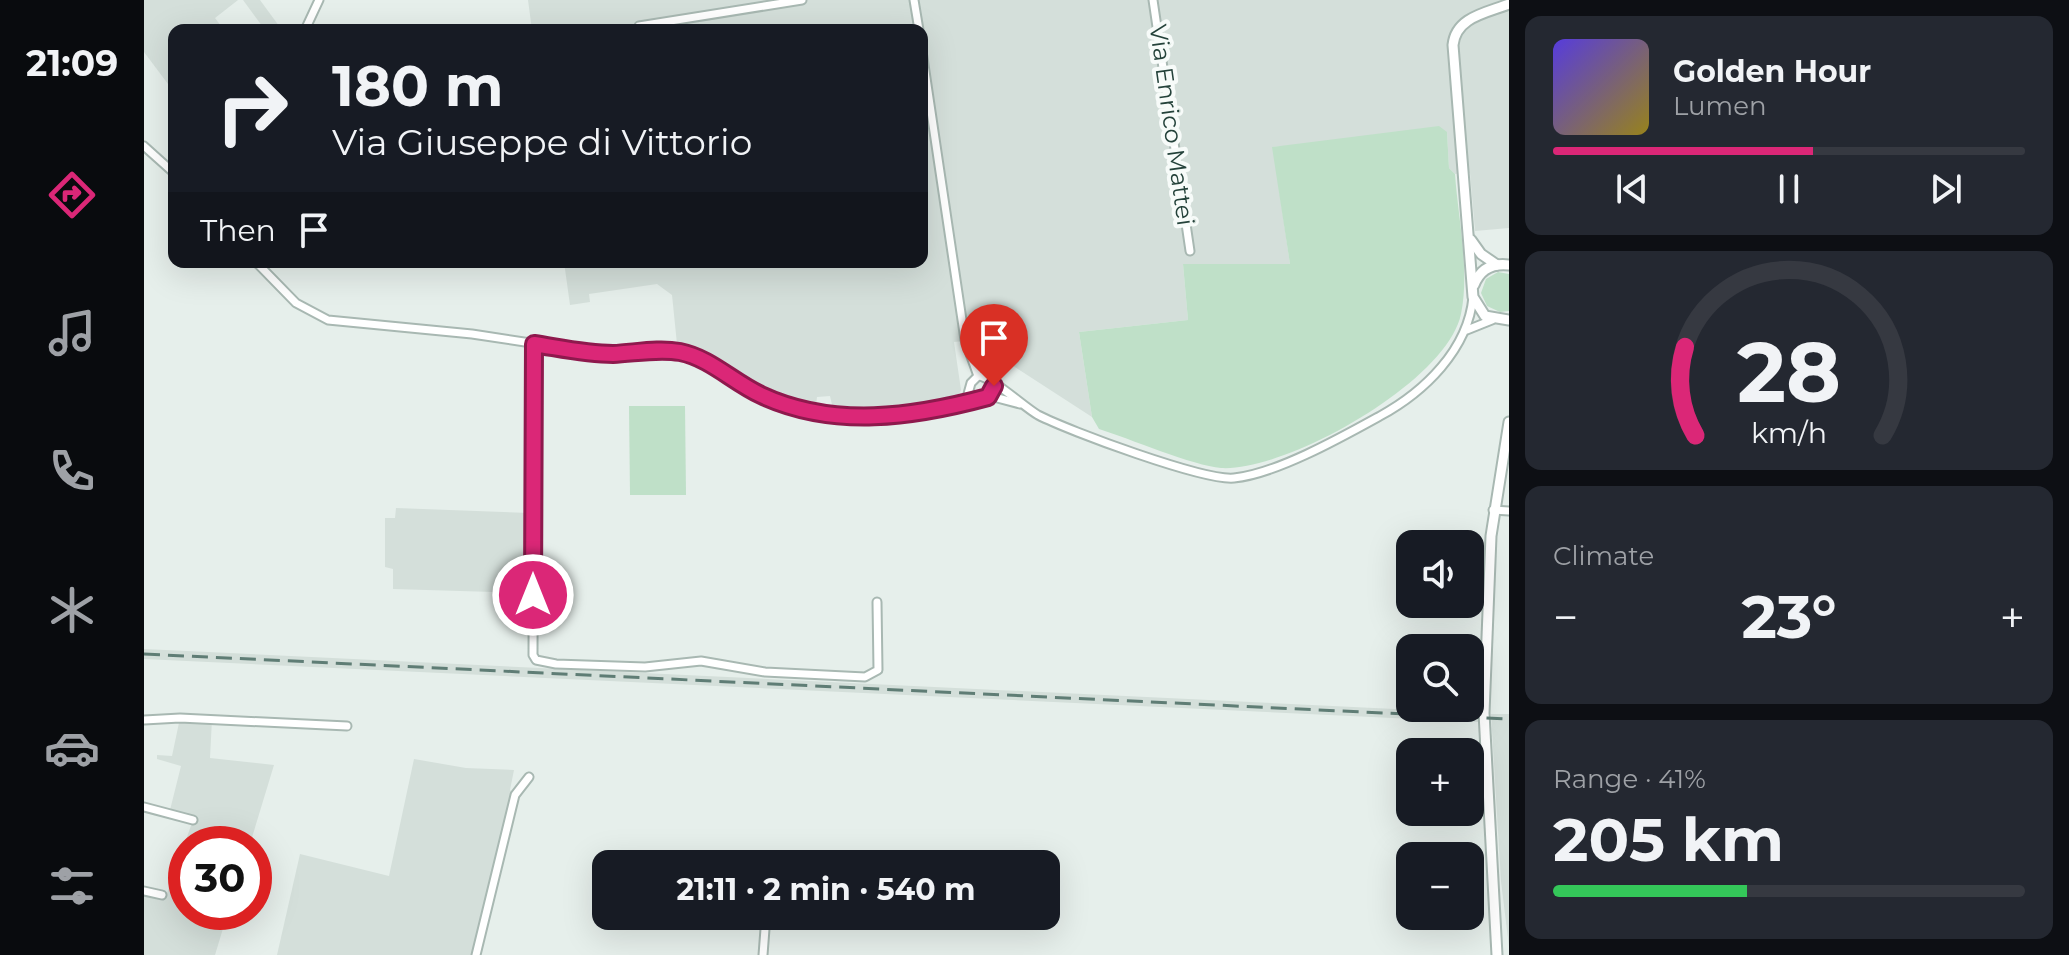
<!DOCTYPE html>
<html lang="en">
<head>
<meta charset="utf-8">
<style>
  :root { --surface:#171b24; --page:#242831; --text:#f1f3f6; --muted:#9ea1a6; --line:#363941; --accent:#db2777 }
  body { margin:0; font-family:Montserrat,sans-serif; background:var(--page); color:var(--text); height:100vh; display:flex; flex-direction:column; font-size:30px; white-space:nowrap }
  * { box-sizing:border-box; margin:0 }
  p { font-size:26px; color:var(--muted) }
  .icon { flex:none; width:44px; height:44px; fill:none; stroke:currentColor; stroke-width:2; stroke-linecap:round; stroke-linejoin:round }
  .map { position:relative; flex:1; overflow:hidden }
  .drawer { display:flex; flex-direction:column; gap:16px; padding:16px; background:#0d0f14; width:560px }
  .drawer>* { flex:none }
  .top-card { position:absolute; left:24px; top:24px; width:760px; height:244px; border-radius:16px; box-shadow:0 8px 32px #0002; background:#171b24; color:var(--text); overflow:hidden }
  .tools { position:absolute; left:1252px; top:530px; display:grid; gap:16px }
  .tools a { display:grid; place-items:center; width:88px; height:88px; border-radius:16px; background:var(--surface); box-shadow:0 8px 32px #0002; font-size:40px }
  .speed { position:absolute; left:24px; top:826px; display:flex; gap:16px; font-size:40px; font-weight:700; text-align:center }
  .speed>* { display:grid; place-content:center; width:104px; height:104px; border-radius:50%; background:var(--surface); box-shadow:0 8px 32px #0002; line-height:1 }
  .speed .limit { border:12px solid #d22; background:#fff; color:#111 }
  .pin { position:absolute; display:grid; place-items:center; width:68px; height:68px; color:#fff; margin:-82px -34px; border-radius:50% 50% 50% 0; rotate:-45deg; box-shadow:0 0 8px #0007 }
  .pin .icon { rotate:45deg }
  .me { position:absolute; width:88px; margin:-44px; rotate:0deg; stroke-linejoin:round; filter:drop-shadow(0 0 6px #0008) }
  .turn { display:flex; align-items:center; gap:28px; height:168px; padding:0 32px; font-size:36px }
  .turn .icon { width:104px; height:104px; stroke-width:2.5 }
  .turn b { display:block; font-size:56px; line-height:68px }
  .then { display:flex; align-items:center; height:76px; padding:0 32px; background:#0003; gap:16px; font-size:30px }
  .big { font-size:60px; font-weight:700; line-height:1.1 }
  .drawer .tile { flex:1; display:flex; flex-direction:column; justify-content:center; gap:12px; min-width:0; padding:0 28px; border-radius:16px; background:var(--page) }
  .drawer .dial { align-items:center; gap:0 }
  .dial svg { height:208px; overflow:visible; fill:none; stroke:var(--line); stroke-width:7; stroke-linecap:round; text-anchor:middle }
  .dial text { fill:var(--text); stroke:none }
  .song { display:flex; align-items:center; gap:24px }
  .cover { width:96px; height:96px; border-radius:12px; background:linear-gradient(135deg,hsl(250 70% 55%),hsl(50 70% 35%)) }
  .played { height:8px; border-radius:4px; background:linear-gradient(90deg,var(--accent) 55%,var(--line) 55%) }
  .keys { display:flex; justify-content:space-around; direction:ltr }
  .heat { display:flex; justify-content:space-between; align-items:center; font-size:44px; direction:ltr }
  .charge { height:12px; border-radius:6px; background:linear-gradient(90deg,#34c759 41%,var(--line) 0) }
  .trip { position:absolute; left:448px; top:850px; width:468px; height:80px; border-radius:16px; background:var(--surface); box-shadow:0 8px 32px #0002; font-weight:700; line-height:80px; text-align:center }
  main { display:flex; flex:1; min-height:0 }
  .menu { display:flex; flex-direction:column; width:144px; justify-content:space-around; align-items:center; background:#090b0e; color:var(--muted) }
  .menu .icon { width:56px; height:56px }
  .menu .selected { color:var(--accent) }
  .menu b { font-size:36px; color:var(--text) }
  .map>svg:first-child { display:block }
  .built { fill:#d4dfda }
  .green { fill:#bfe0c8 }
  .lines { fill:none; stroke-linecap:round; stroke-linejoin:round }
  .minor-casing { stroke:#a8b8b2; stroke-width:11 }
  .tertiary-casing { stroke:#a8b8b2; stroke-width:13 }
  .minor { stroke:#fff; stroke-width:7 }
  .tertiary { stroke:#fff; stroke-width:9 }
  .rail { stroke:#5f7d75; stroke-width:3; stroke-dasharray:16 8; stroke-linecap:butt }
  .route-casing { stroke:#8e194d; stroke-width:20 }
  .route { stroke:#db2777; stroke-width:14 }
  .labels { text-anchor:middle; dominant-baseline:central; stroke-width:8; stroke-linejoin:round; paint-order:stroke }
  .street-label { font-size:24px; fill:#24423a; stroke:#f7fbf9 }
</style>
</head>
<body>
<main>
<nav class="menu">
<b>21:09</b>
<svg class="icon selected" aria-label="directions" viewBox="0 0 24 24"><path d="M12 3l9 9-9 9-9-9zM9 14v-3h6M13 9l2 2-2 2"/></svg>
<svg class="icon" aria-label="music" viewBox="0 0 24 24"><path d="M9 18V5l10-2v13"/><circle cx="6" cy="18" r="3"/><circle cx="16" cy="16" r="3"/></svg>
<svg class="icon" aria-label="phone" viewBox="0 0 24 24"><path d="M5 4h4l2 5-3 2q2 4 5 5l2-3 5 2v4C11 20 4 13 5 4z"/></svg>
<svg class="icon" aria-label="climate" viewBox="0 0 24 24"><path d="M12 3v18M4 7l16 10M4 17L20 7"/></svg>
<svg class="icon" aria-label="car" viewBox="0 0 24 24"><path d="M5 17H2v-5l4-1 3-4h7l3 4 3 1v5h-3M9 17h6M6 11h13"/><circle cx="7" cy="17" r="2"/><circle cx="17" cy="17" r="2"/></svg>
<svg class="icon" aria-label="filters" viewBox="0 0 24 24"><path d="M4 7h16M4 17h16"/><circle cx="9" cy="7" r="2"/><circle cx="15" cy="17" r="2"/></svg>
</nav>
<div class="map">
<svg width="1365" height="955" viewBox="0 0 1365 955">
  <rect width="100%" height="100%" fill="#e6efeb"/>
  <g class="built">
    <polygon points="0,0 94,0 71,18 80,30 30,30 30,92 0,52"/>
    <polygon points="99,0 116,0 138,30 121,30"/>
    <polygon points="384,0 1365,0 1365,228 1331,231 1326,173 1311,174 1305,168 1303,132 1129,147 1146,264 1039,264 1044,320 935,332 948,417 829,340 810,342 817,390 813,398 799,405 760,411 689,409 686,396 673,397 672,406 633,395 549,349 533,344 528,295 513,284 445,294 446,302 426,305 420,262 778,262 778,30 388,30"/>
    <polygon points="252,508 386,513 385,593 249,589 249,569 241,567 241,518 251,518"/>
    <polygon points="0,649 1334,713 1334,722 0,659"/>
    <polygon points="1347,714 1365,714 1365,947 1357,881"/>
    <polygon points="36,718 68,719 66,758 130,765 106,844 42,844 42,912 84,912 71,955 0,955 0,891 22,896 49,820 25,814 37,766 13,759 13,755 28,756"/>
    <polygon points="270,759 322,768 370,770 366,790 371,795 332,955 133,955 156,854 245,876"/>
  </g>
  <g class="green">
    <path d="M1295,126L1303,132L1305,168L1311,174C1314,218 1326,270 1317,314C1303,382 1142,472 1077,468C1050,466 984,438 955,429L948,417L935,332L1044,320L1039,264H1146L1128,147Z"/>
    <polygon points="1354,272 1365,274 1365,311 1356,312 1343,306 1337,293 1342,279"/>
    <polygon points="485,406 541,406 542,495 486,495"/>
  </g>
  <g class="lines">
    <defs>
      <g id="minor">
        <polyline points="770,0 775,30"/>
        <polyline points="1009,0 1046,251"/>
        <polyline points="495,26 658,0"/>
        <polyline points="161,30 175,0"/>
        <polyline points="778,51 821,340 834,376"/>
        <polyline points="0,146 30,173"/>
        <polyline points="112,262 152,303 184,320 328,334 453,353 534,352 556,359 614,394 673,411 706,416 763,416 810,408 846,396 876,404"/>
        <polyline points="1323,330 1348,320"/>
        <polyline points="390,344 389,655 392,660 412,664 501,667 557,661 621,672 721,677 734,670 733,602"/>
        <path d="M834,376C847,376 880,407 894,415C925,431 1060,481 1090,478C1132,474 1198,437 1236,416C1280,392 1324,350 1329,297"/>
        <polyline points="822,401 827,383 834,376"/>
        <polyline points="1349,510 1365,511"/>
        <polyline points="0,720 36,718 203,726"/>
        <polyline points="0,807 49,820"/>
        <polyline points="0,891 18,895"/>
        <polyline points="332,955 371,795 385,777"/>
        <polyline points="619,955 622,916"/>
      </g>
      <g id="tertiary">
        <path d="M1365,4C1342,13 1312,17 1309,45L1329,297L1341,316L1365,320"/>
        <polyline points="1327,240 1337,254 1353,265"/>
        <path d="M1330,285C1336,269 1348,263 1365,265"/>
        <polyline points="1353,955 1340,713 1347,536 1365,422"/>
      </g>
    </defs>
    <use href="#minor" class="minor-casing"/>
    <use href="#tertiary" class="tertiary-casing"/>
    <use href="#minor" class="minor"/>
    <use href="#tertiary" class="tertiary"/>
    <polyline class="rail" points="0,654 1365,719"/>
  </g>
  <g class="lines">
    <defs>
      <path id="route" d="M389,595L390,344C416,348 442,354 469,354C491,353 514,348 536,352C566,358 589,382 617,395C690,429 770,417 844,397L850,386"/>
    </defs>
    <use href="#route" class="route-casing"/>
    <use href="#route" class="route"/>
  </g>
  <g class="labels">
    <g class="street-label">
      <text transform="translate(1028 125) rotate(82)">Via Enrico Mattei</text>
    </g>
  </g>
</svg>
<div class="tools">
<a><svg class="icon" aria-label="sound" viewBox="0 0 24 24"><path d="M4 9h4l5-4v14l-5-4H4zM17 9q2 3 0 6"/></svg></a>
<a><svg class="icon" aria-label="search" viewBox="0 0 24 24"><circle cx="10" cy="10" r="6"/><path d="M15 15l6 6"/></svg></a>
<a>+</a>
<a>−</a>
</div>
<div class="speed"><div class="limit">30</div></div>
<div class="pin" style="left:850px;top:386px;background:#d93025"><svg class="icon" aria-label="arrive" viewBox="0 0 24 24"><path d="M6 21V4h12l-3 4 3 4H6"/></svg></div>
<svg class="me" style="left:389px;top:595px" viewBox="-20 -20 40 40"><circle r="17" fill="#db2777" stroke="#fff" stroke-width="3"/><path d="M0-11L8 9 0 5-8 9z" fill="#fff"/></svg>
<div class="trip">21:11 · 2 min · 540 m</div>
<div class="top-card">
<div class="turn"><svg class="icon" aria-label="right" viewBox="0 0 24 24"><path d="M7 20v-9h11M14 6l5 5-5 5"/></svg><div><b>180 m</b>Via Giuseppe di Vittorio</div></div>
<div class="then">Then<svg class="icon" aria-label="arrive" viewBox="0 0 24 24"><path d="M6 21V4h12l-3 4 3 4H6"/></svg></div>
</div>
</div>
<section class="drawer">
<div class="tile">
<div class="song"><i class="cover"></i><div><b>Golden Hour</b><p>Lumen</p></div></div>
<div class="played"></div>
<div class="keys"><svg class="icon" aria-label="previous" viewBox="0 0 24 24"><path d="M18 5L8 12l10 7zM5 5v14"/></svg><svg class="icon" aria-label="pause" viewBox="0 0 24 24"><path d="M8 5v14M16 5v14"/></svg><svg class="icon" aria-label="next" viewBox="0 0 24 24"><path d="M6 5l10 7-10 7zM19 5v14"/></svg></div>
</div>
<div class="tile dial"><svg viewBox="0 0 100 80">
<path d="M14 69A42 42 0 1 1 86 69"/>
<path d="M14 69A42 42 0 0 1 10 35" stroke="#db2777"/>
<text x="50" y="56" font-size="32" font-weight="700">28</text>
<text x="50" y="72" font-size="11">km/h</text>
</svg></div>
<div class="tile"><p>Climate</p>
<div class="heat"><a>−</a><b class="big">23°</b><a>+</a></div>
</div>
<div class="tile"><p>Range · 41%</p><b class="big">205 km</b><div class="charge"></div></div>
</section>
</main>
</body>
</html>
